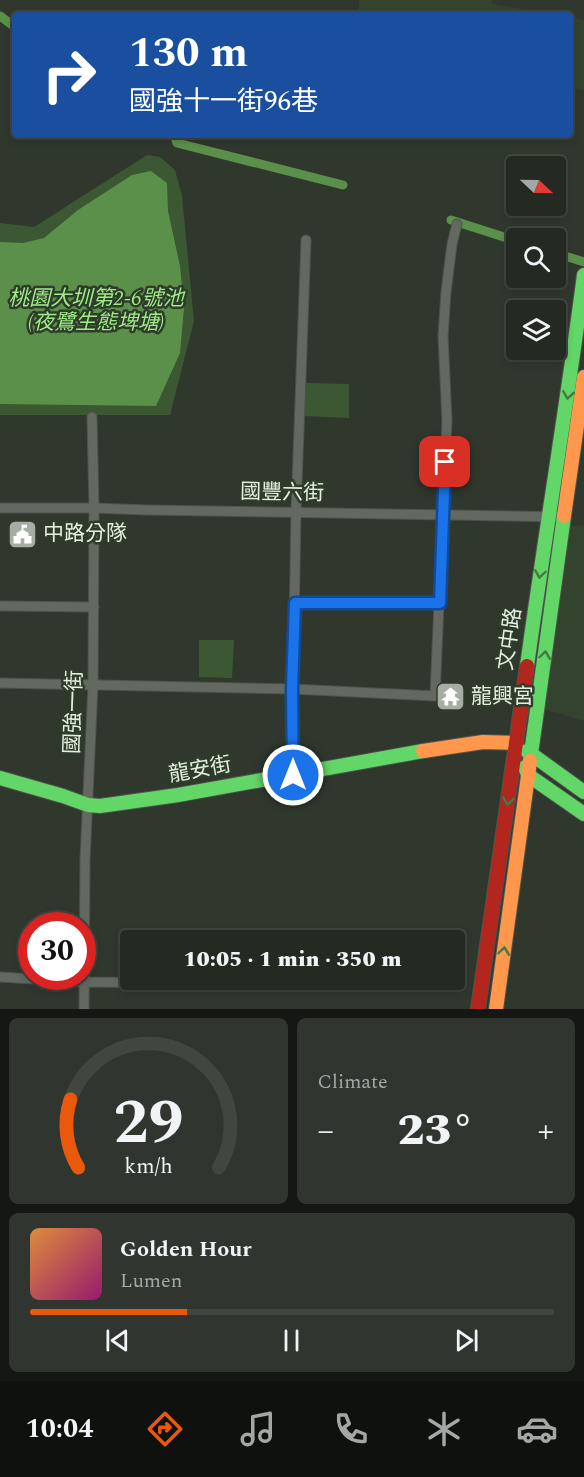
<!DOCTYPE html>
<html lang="en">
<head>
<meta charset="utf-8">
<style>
  :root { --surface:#242a22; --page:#30362f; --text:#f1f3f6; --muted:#a3a7a5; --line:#414640; --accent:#ea580c }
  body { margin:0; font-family:Spectral,"Noto Sans TC",serif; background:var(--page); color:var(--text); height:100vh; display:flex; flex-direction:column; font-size:22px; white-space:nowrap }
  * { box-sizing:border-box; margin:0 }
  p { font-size:20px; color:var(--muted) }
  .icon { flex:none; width:33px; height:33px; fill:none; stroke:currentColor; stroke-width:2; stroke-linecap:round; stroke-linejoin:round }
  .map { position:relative; height:1009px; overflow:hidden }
  .panel { display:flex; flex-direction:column; gap:9px; padding:9px; background:#141713; flex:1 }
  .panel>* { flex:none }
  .banner { position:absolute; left:12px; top:12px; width:561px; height:126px; border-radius:6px; box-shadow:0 3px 9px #0003,0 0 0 2px var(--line); background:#1a4fa0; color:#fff; overflow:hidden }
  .needle { width:39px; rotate:112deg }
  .fabs { position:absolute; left:506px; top:156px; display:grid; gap:12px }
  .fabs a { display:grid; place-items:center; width:60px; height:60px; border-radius:6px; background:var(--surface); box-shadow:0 3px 9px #0003,0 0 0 2px var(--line); font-size:30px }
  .speed { position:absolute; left:18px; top:912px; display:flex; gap:12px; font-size:30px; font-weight:700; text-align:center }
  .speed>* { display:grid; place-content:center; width:78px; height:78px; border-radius:50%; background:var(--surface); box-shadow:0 3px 9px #0003,0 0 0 2px var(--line); line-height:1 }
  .speed .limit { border:9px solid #d22; background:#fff; color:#111 }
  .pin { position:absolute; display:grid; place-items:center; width:51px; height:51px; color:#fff; margin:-26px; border-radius:12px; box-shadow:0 3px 9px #0006 }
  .me { position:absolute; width:66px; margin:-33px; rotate:0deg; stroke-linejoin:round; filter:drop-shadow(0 0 4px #0008) }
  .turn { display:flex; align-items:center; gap:21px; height:126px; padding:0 18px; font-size:27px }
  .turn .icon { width:78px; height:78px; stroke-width:2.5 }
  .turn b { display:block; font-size:42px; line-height:51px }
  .big { font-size:45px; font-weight:800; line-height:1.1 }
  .panel .tile { flex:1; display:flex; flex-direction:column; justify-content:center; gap:9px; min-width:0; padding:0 21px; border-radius:9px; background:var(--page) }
  .panel .dial { align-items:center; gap:0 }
  .dial svg { height:156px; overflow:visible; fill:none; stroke:var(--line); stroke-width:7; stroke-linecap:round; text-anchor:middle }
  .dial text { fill:var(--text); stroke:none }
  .song { display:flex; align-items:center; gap:18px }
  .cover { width:72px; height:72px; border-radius:9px; background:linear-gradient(135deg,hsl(30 70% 55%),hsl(320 70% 35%)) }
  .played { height:6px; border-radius:3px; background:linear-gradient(90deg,var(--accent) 30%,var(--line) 30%) }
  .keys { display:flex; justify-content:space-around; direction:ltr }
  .heat { display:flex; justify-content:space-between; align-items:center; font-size:33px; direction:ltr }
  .panel .tiles { flex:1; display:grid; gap:9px; grid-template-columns:1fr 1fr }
  .tile:last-child { grid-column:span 2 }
  .trip { position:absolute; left:120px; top:930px; width:345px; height:60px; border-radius:6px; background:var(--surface); box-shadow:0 3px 9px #0003,0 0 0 2px var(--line); font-weight:800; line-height:60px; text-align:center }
  .tabs { display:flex; height:96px; justify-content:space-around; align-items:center; background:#0e110e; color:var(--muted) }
  .tabs .icon { width:42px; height:42px }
  .tabs .active { color:var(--accent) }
  .tabs b { font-size:27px; color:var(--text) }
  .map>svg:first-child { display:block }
  .built { fill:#33432e }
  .green { fill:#3b5832 }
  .water { fill:#5b904a }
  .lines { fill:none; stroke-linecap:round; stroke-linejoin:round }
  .canal { stroke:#5b904a; stroke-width:9 }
  .street-casing { stroke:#4e544c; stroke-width:11 }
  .fast-casing { stroke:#4e544c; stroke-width:16 }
  .slow-casing { stroke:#4e544c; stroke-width:16 }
  .jam-casing { stroke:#4e544c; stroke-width:16 }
  .street { stroke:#636961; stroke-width:9 }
  .fast { stroke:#63d668; stroke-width:14 }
  .slow { stroke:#ff974d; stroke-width:14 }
  .jam { stroke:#b3261e; stroke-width:14 }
  .oneway { stroke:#437a43 }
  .route-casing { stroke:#114b97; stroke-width:15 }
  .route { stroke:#1a73e8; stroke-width:10 }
  .labels { text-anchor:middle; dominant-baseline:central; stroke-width:5; stroke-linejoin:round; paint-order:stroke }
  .park-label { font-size:21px; font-style:italic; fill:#9eec87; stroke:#2e3c2a }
  .street-label { font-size:21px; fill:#e5eee3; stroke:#2e3c2a }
  .poi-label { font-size:21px; fill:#e5eee3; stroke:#2e3c2a; text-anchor:start }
</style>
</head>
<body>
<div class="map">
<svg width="584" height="1009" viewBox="0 0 584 1009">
  <rect width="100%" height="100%" fill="#30382e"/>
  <g class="built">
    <polygon points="359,0 492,0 492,4 556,15 358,15"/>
    <polygon points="570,17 584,20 584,90 570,88"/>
    <polygon points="584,525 584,721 544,709 569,526"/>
  </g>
  <g class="green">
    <polygon points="147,155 160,157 175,170 182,196 194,321 170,415 0,415 0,223 34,227"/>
    <polygon points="304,383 349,384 349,418 304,416"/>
    <polygon points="199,640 234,640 232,678 199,677"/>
  </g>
  <polygon class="water" points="151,171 167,183 168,211 180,266 184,308 180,353 156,406 0,404 0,242 23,243 44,238 78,210 132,175"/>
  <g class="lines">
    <g class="canal">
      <polyline points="0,16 15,27"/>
      <polyline points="174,135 177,143 343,185"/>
      <polyline points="451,220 516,241"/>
      <polyline points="555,253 584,262"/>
    </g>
    <defs>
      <g id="street">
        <polyline points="0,508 94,508 147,510 564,517"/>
        <polyline points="295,603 440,603"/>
        <polyline points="0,606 94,607"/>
        <polyline points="0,683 293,689 435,696 447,421 443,336 446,292 452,244 457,224"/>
        <polyline points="293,775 293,689 296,511 306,240"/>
        <polyline points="0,977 84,982 173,983"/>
        <polyline points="84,1009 85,860 93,685 94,508 92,417"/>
      </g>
      <g id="fast">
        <path d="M527,666C545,535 567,405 584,275"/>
        <polyline points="527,751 584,792"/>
        <polyline points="530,761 564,516"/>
        <polyline points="525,767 528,775 584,814"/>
        <polyline points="0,778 63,796 88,805 100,806 178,795 423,751"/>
      </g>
      <g id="slow">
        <polyline points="564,516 584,377"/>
        <polyline points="423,751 483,742 516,743"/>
        <polyline points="496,1009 530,761"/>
      </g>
      <polyline id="jam" points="478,1009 527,666"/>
    </defs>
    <use href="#street" class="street-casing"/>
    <use href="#fast" class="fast-casing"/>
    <use href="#slow" class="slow-casing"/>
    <use href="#jam" class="jam-casing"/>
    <use href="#street" class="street"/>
    <use href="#fast" class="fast"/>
    <use href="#slow" class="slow"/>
    <use href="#jam" class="jam"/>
  </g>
  <defs><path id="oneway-chevron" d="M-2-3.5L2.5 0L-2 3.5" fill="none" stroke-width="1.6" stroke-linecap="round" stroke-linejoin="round" transform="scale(1.5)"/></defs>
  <g class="oneway">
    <use href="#oneway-chevron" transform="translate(568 395) rotate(99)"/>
    <use href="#oneway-chevron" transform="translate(540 574) rotate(98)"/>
    <use href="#oneway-chevron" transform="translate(545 655) rotate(-82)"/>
    <use href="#oneway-chevron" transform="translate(508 801) rotate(98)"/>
    <use href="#oneway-chevron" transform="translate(504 951) rotate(-82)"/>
  </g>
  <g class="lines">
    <defs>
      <polyline id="route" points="293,775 292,689 295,603 440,603 445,462"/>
    </defs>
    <use href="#route" class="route-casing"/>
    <use href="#route" class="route"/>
  </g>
  <defs>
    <symbol id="civic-square" viewBox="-11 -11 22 22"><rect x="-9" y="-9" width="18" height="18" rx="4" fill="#a6aea4" stroke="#2e3c2a"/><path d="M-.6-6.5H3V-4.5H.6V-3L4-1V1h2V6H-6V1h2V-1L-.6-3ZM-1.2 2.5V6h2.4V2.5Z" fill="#fff"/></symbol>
    <symbol id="temple-square" viewBox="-11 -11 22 22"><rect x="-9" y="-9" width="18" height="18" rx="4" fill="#a6aea4" stroke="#2e3c2a"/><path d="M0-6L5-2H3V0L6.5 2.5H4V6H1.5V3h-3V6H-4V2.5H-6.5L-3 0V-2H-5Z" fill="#fff"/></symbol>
  </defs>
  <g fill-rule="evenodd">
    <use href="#civic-square" x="6" y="518" width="33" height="33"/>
    <use href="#temple-square" x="434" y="680" width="33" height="33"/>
  </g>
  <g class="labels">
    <g class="park-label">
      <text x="96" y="299">桃園大圳第2-6號池<tspan x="96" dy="24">(夜鷺生態埤塘)</tspan></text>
    </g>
    <g class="street-label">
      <text transform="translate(282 493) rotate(1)">國豐六街</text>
      <text transform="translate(510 639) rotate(-82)">文中路</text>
      <text transform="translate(74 712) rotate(-88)">國強一街</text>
      <text transform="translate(200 770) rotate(-10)">龍安街</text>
    </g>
    <g class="poi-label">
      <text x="43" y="534">中路分隊</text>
      <text x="471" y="697">龍興宮</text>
    </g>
  </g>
</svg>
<div class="fabs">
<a><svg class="needle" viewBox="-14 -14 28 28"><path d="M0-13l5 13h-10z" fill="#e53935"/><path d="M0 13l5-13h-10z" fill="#a3a7a5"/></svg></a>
<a><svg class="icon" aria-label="search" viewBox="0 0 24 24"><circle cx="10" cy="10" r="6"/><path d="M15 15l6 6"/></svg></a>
<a><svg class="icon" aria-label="layers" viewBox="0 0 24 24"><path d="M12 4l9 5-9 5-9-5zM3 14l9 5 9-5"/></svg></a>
</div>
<div class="speed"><div class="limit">30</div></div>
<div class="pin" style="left:445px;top:462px;background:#d93025"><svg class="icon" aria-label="arrive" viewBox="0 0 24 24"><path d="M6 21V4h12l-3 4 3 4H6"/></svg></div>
<svg class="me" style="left:293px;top:775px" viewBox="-20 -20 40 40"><circle r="17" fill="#1a73e8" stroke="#fff" stroke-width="3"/><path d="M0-11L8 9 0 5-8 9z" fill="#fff"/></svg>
<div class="trip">10:05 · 1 min · 350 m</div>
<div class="banner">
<div class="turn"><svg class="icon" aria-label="right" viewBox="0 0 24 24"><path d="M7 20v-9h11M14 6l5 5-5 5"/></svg><div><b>130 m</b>國強十一街96巷</div></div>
</div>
</div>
<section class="panel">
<div class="tiles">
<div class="tile dial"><svg viewBox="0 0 100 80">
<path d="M14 69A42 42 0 1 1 86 69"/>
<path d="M14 69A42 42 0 0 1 10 34" stroke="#ea580c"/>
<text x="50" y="56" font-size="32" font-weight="700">29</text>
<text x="50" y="72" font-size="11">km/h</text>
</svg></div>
<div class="tile"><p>Climate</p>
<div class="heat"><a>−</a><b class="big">23°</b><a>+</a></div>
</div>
<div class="tile">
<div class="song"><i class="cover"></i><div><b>Golden Hour</b><p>Lumen</p></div></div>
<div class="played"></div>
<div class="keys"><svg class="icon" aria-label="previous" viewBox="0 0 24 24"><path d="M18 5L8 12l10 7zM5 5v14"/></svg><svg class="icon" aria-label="pause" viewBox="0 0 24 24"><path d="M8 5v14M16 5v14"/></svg><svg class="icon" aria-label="next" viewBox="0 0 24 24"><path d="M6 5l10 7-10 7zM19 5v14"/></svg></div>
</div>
</div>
</section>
<nav class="tabs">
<b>10:04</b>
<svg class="icon active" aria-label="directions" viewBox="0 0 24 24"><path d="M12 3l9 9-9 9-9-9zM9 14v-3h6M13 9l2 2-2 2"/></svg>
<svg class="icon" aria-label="music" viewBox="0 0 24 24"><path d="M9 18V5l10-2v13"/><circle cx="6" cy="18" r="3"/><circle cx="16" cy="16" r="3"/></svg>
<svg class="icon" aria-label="phone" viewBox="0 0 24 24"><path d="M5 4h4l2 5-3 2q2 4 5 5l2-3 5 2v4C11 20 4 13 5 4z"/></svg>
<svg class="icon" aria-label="climate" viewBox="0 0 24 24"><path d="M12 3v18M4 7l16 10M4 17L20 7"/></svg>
<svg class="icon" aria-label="car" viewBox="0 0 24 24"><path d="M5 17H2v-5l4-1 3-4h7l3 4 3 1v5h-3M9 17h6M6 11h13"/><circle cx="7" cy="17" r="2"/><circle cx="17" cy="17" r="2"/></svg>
</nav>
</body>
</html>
